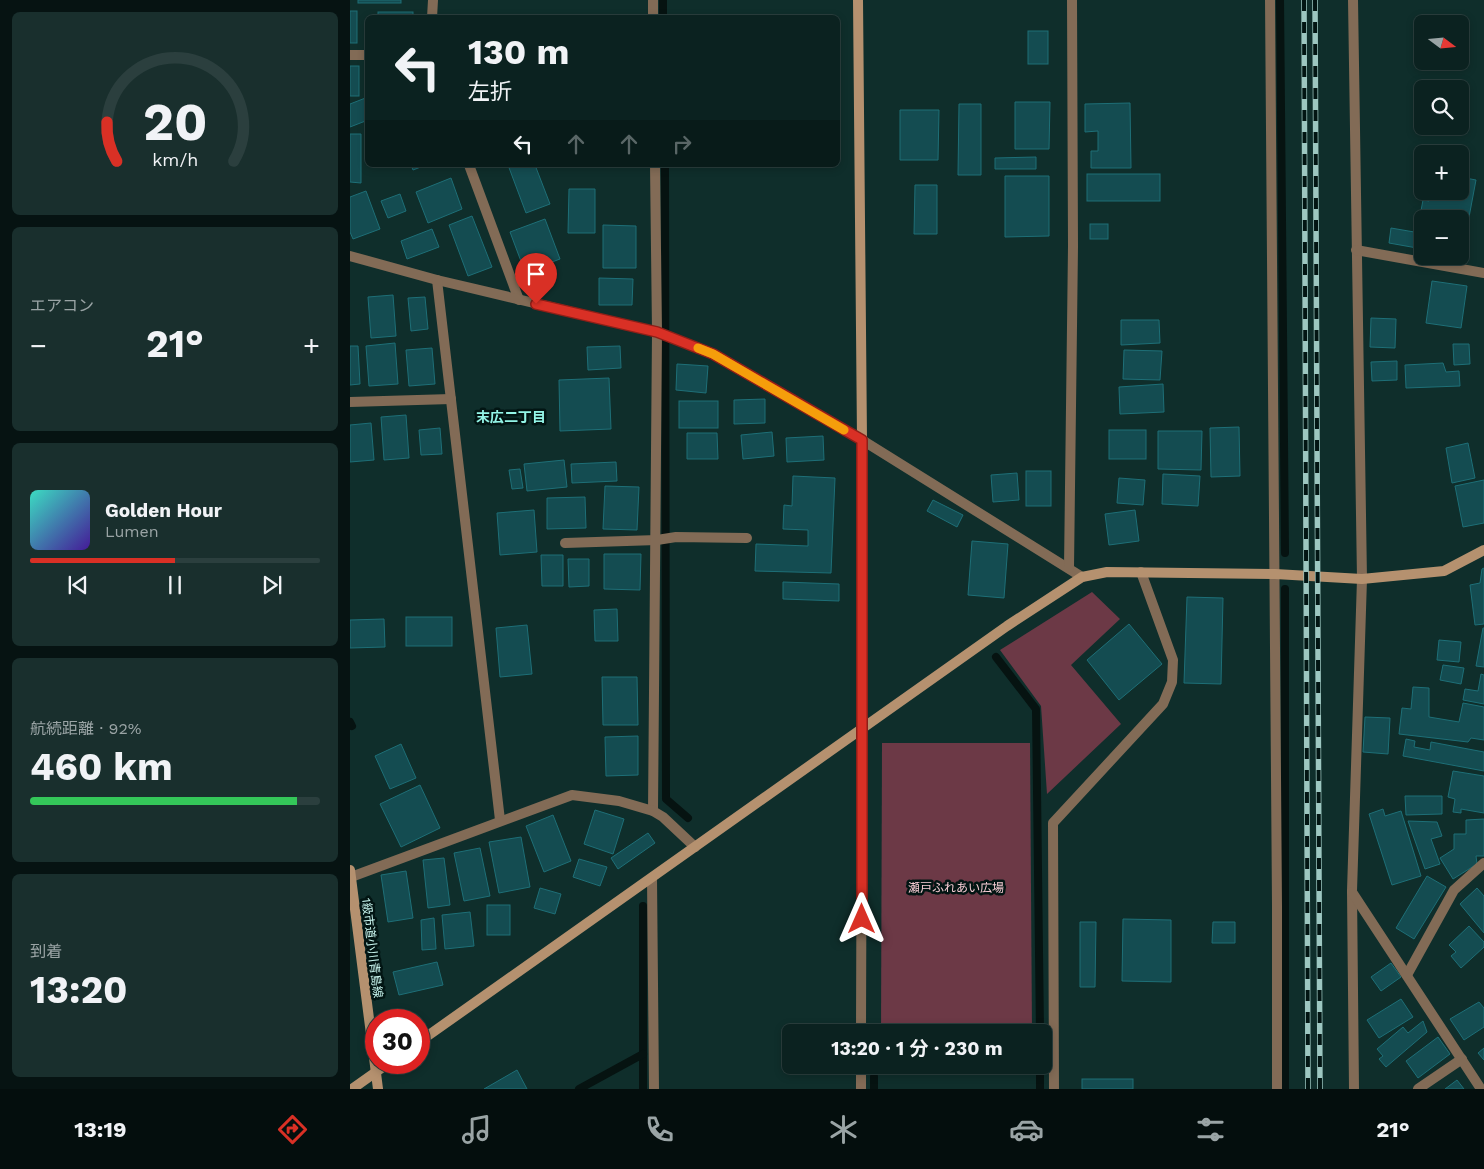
<!DOCTYPE html>
<html lang="ja">
<head>
<meta charset="utf-8">
<style>
  :root { --surface:#0b2220; --page:#192f2d; --text:#f1f3f6; --muted:#9aa4a5; --line:#2b3f3e; --accent:#d93025 }
  body { margin:0; font-family:"Work Sans","Noto Sans JP",sans-serif; background:var(--page); color:var(--text); height:100vh; display:flex; flex-direction:column; font-size:19px; white-space:nowrap }
  * { box-sizing:border-box; margin:0 }
  p { font-size:16px; color:var(--muted) }
  .icon { flex:none; width:28px; height:28px; fill:none; stroke:currentColor; stroke-width:2; stroke-linecap:round; stroke-linejoin:round }
  .map { position:relative; flex:1; overflow:hidden }
  .details { display:flex; flex-direction:column; gap:12px; padding:12px; background:#061312; width:350px }
  .details>* { flex:none }
  .banner { position:absolute; left:15px; top:15px; width:475px; height:152px; border-radius:8px; box-shadow:0 2px 8px #0003,0 0 0 1px var(--line); background:#0b2220; color:var(--text); overflow:hidden }
  .needle { width:32px; rotate:106deg }
  .fabs { position:absolute; left:1064px; top:15px; display:grid; gap:10px }
  .fabs a { display:grid; place-items:center; width:55px; height:55px; border-radius:8px; background:var(--surface); box-shadow:0 2px 8px #0003,0 0 0 1px var(--line); font-size:25px }
  .speed { position:absolute; left:15px; top:1009px; display:flex; gap:10px; font-size:25px; font-weight:700; text-align:center }
  .speed>* { display:grid; place-content:center; width:65px; height:65px; border-radius:50%; background:var(--surface); box-shadow:0 2px 8px #0003,0 0 0 1px var(--line); line-height:1 }
  .speed .limit { border:8px solid #d22; background:#fff; color:#111 }
  .pin { position:absolute; display:grid; place-items:center; width:42px; height:42px; color:#fff; margin:-51px -21px; border-radius:50% 50% 50% 0; rotate:-45deg; box-shadow:0 0 5px #0007 }
  .pin .icon { rotate:45deg }
  .me { position:absolute; width:55px; margin:-28px; rotate:0deg; stroke-linejoin:round; filter:drop-shadow(0 0 4px #0008) }
  .turn { display:flex; align-items:center; gap:18px; height:105px; padding:0 20px; font-size:22px }
  .turn .icon { width:65px; height:65px; stroke-width:2.5 }
  .turn b { display:block; font-size:35px; line-height:42px }
  .lanes { display:flex; align-items:center; height:48px; padding:0 20px; background:#0003; justify-content:center; gap:25px; direction:ltr }
  .lanes .off { opacity:.35 }
  .big { font-size:38px; font-weight:700; line-height:1.1 }
  .details .widget { flex:1; display:flex; flex-direction:column; justify-content:center; gap:8px; min-width:0; padding:0 18px; border-radius:8px; background:var(--page) }
  .details .dial { align-items:center; gap:0 }
  .dial svg { height:130px; overflow:visible; fill:none; stroke:var(--line); stroke-width:7; stroke-linecap:round; text-anchor:middle }
  .dial text { fill:var(--text); stroke:none }
  .song { display:flex; align-items:center; gap:15px }
  .cover { width:60px; height:60px; border-radius:8px; background:linear-gradient(135deg,hsl(170 70% 55%),hsl(260 70% 35%)) }
  .played { height:5px; border-radius:2px; background:linear-gradient(90deg,var(--accent) 50%,var(--line) 50%) }
  .keys { display:flex; justify-content:space-around; direction:ltr }
  .heat { display:flex; justify-content:space-between; align-items:center; font-size:28px; direction:ltr }
  .charge { height:8px; border-radius:4px; background:linear-gradient(90deg,#34c759 92%,var(--line) 0) }
  .trip { position:absolute; left:432px; top:1024px; width:270px; height:50px; border-radius:8px; background:var(--surface); box-shadow:0 2px 8px #0003,0 0 0 1px var(--line); font-weight:700; line-height:50px; text-align:center }
  .tab-bar { display:flex; height:80px; justify-content:space-around; align-items:center; background:#040e0d; color:var(--muted) }
  .tab-bar .icon { width:35px; height:35px }
  .tab-bar .current { color:var(--accent) }
  .tab-bar b { font-size:22px; color:var(--text) }
  main { display:flex; flex:1; min-height:0 }
  .map>svg:first-child { display:block }
  .green { fill:#6c3946 }
  .lines { fill:none; stroke-linecap:round; stroke-linejoin:round }
  .stream { stroke:#061311; stroke-width:8 }
  .building { fill:#144c51; stroke:#1e6f77 }
  .lane { stroke:#826b56; stroke-width:10 }
  .street { stroke:#826b56; stroke-width:10 }
  .secondary { stroke:#b5916f; stroke-width:10 }
  .rail-casing { stroke:#9dc7c1; stroke-width:5.5 }
  .rail { stroke:#021513; stroke-width:4; stroke-dasharray:11; stroke-linecap:butt }
  .route-casing { stroke:#8d1f18; stroke-width:12 }
  .route { stroke:#d93025; stroke-width:9 }
  .slow { stroke:#f59e0b; stroke-width:9 }
  .labels { text-anchor:middle; dominant-baseline:central; stroke-width:5; stroke-linejoin:round; paint-order:stroke }
  .park-label { font-size:12px; fill:#f9ced6; stroke:#021513 }
  .street-label { font-size:12px; fill:#c8f5ee; stroke:#021513 }
  .neighbourhood-label { font-size:14px; font-weight:bold; fill:#93f5e7; stroke:#021513 }
</style>
</head>
<body>
<main>
<section class="details">
<div class="widget dial"><svg viewBox="0 0 100 80">
<path d="M14 69A42 42 0 1 1 86 69"/>
<path d="M14 69A42 42 0 0 1 8 45" stroke="#d93025"/>
<text x="50" y="56" font-size="32" font-weight="700">20</text>
<text x="50" y="72" font-size="11">km/h</text>
</svg></div>
<div class="widget"><p>エアコン</p>
<div class="heat"><a>−</a><b class="big">21°</b><a>+</a></div>
</div>
<div class="widget">
<div class="song"><i class="cover"></i><div><b>Golden Hour</b><p>Lumen</p></div></div>
<div class="played"></div>
<div class="keys"><svg class="icon" aria-label="previous" viewBox="0 0 24 24"><path d="M18 5L8 12l10 7zM5 5v14"/></svg><svg class="icon" aria-label="pause" viewBox="0 0 24 24"><path d="M8 5v14M16 5v14"/></svg><svg class="icon" aria-label="next" viewBox="0 0 24 24"><path d="M6 5l10 7-10 7zM19 5v14"/></svg></div>
</div>
<div class="widget"><p>航続距離 · 92%</p><b class="big">460 km</b><div class="charge"></div></div>
<div class="widget"><p>到着</p><b class="big">13:20</b></div>
</section>
<div class="map">
<svg width="1134" height="1089" viewBox="0 0 1134 1089">
  <rect width="100%" height="100%" fill="#0f2e2b"/>
  <g class="green">
    <polygon points="742,592 770,619 721,665 771,724 697,794 691,706 650,650"/>
    <polygon points="532,743 680,743 682,1032 531,1032"/>
  </g>
  <g class="lines">
    <g class="stream">
      <polyline points="313,0 313,18"/>
      <polyline points="930,0 935,553"/>
      <polyline points="315,165 316,799 338,818"/>
      <polyline points="646,657 686,709 690,1032"/>
      <polyline points="0,722 2,726"/>
      <polyline points="293,906 293,1089"/>
      <polyline points="229,1089 293,1054"/>
      <polyline points="524,1089 524,1077"/>
      <polyline points="690,1089 690,1065"/>
      <polyline points="935,1089 935,589"/>
    </g>
  </g>
  <g class="building">
    <rect x="8" y="0" width="43" height="3"/>
    <rect x="0" y="11" width="7" height="32"/>
    <rect x="28" y="12" width="35" height="6"/>
    <rect x="678" y="31" width="20" height="33"/>
    <rect x="0" y="66" width="9" height="30"/>
    <polygon points="18,97 18,120 0,127 0,104"/>
    <polygon points="665,102 700,102 699,149 665,149"/>
    <polygon points="780,103 781,168 741,168 741,151 748,151 748,131 735,132 735,104"/>
    <polygon points="609,104 631,104 631,175 608,175"/>
    <polygon points="550,110 589,110 588,160 550,160"/>
    <polygon points="0,134 11,134 11,183 0,182"/>
    <polygon points="686,157 686,169 645,169 645,158"/>
    <polygon points="61,165 76,165 63,170"/>
    <polygon points="158,165 185,165 200,204 176,213"/>
    <rect x="737" y="174" width="73" height="27"/>
    <polygon points="655,176 699,176 699,236 655,237"/>
    <polygon points="1110,177 1126,180 1116,233 1110,232 1110,219 1072,219 1072,228 1068,227 1073,200 1079,201 1081,191 1110,191"/>
    <polygon points="101,178 112,209 78,223 66,192"/>
    <polygon points="565,185 587,185 587,234 564,234"/>
    <polygon points="219,189 245,189 245,233 218,233"/>
    <polygon points="16,191 30,229 3,239 0,232 0,197"/>
    <polygon points="50,194 56,211 38,218 31,201"/>
    <polygon points="122,216 142,267 118,276 99,225"/>
    <polygon points="195,219 210,259 175,272 160,232"/>
    <rect x="740" y="224" width="18" height="15"/>
    <polygon points="253,225 286,226 286,268 253,268"/>
    <polygon points="1041,228 1070,233 1067,248 1039,243"/>
    <polygon points="82,229 89,247 57,259 51,241"/>
    <polygon points="249,278 283,279 282,305 249,305"/>
    <polygon points="1082,281 1117,286 1111,328 1076,323"/>
    <polygon points="43,295 46,336 21,338 18,297"/>
    <polygon points="75,297 78,329 61,331 58,298"/>
    <polygon points="1021,318 1046,319 1045,348 1020,347"/>
    <polygon points="771,320 809,320 810,343 771,345"/>
    <polygon points="45,343 48,384 19,386 16,346"/>
    <polygon points="1103,344 1119,344 1120,364 1104,365"/>
    <polygon points="0,346 8,346 10,384 0,385"/>
    <polygon points="270,346 271,368 238,370 237,347"/>
    <polygon points="82,348 85,384 59,386 56,350"/>
    <polygon points="774,350 812,351 810,380 773,379"/>
    <polygon points="1047,361 1047,380 1022,381 1021,362"/>
    <polygon points="1093,363 1096,372 1109,371 1110,386 1056,388 1055,365"/>
    <polygon points="327,364 358,366 356,393 326,390"/>
    <polygon points="259,378 261,429 210,431 209,380"/>
    <polygon points="813,384 814,412 770,414 769,387"/>
    <polygon points="415,399 415,423 384,424 384,400"/>
    <rect x="329" y="401" width="39" height="27"/>
    <polygon points="56,415 59,458 34,460 31,417"/>
    <polygon points="21,423 24,460 0,462 0,425"/>
    <polygon points="889,427 890,476 861,477 860,428"/>
    <polygon points="90,428 92,454 71,455 69,430"/>
    <rect x="759" y="430" width="37" height="29"/>
    <polygon points="808,431 852,431 851,470 808,469"/>
    <polygon points="422,432 424,456 393,459 391,435"/>
    <polygon points="337,433 367,433 368,459 337,459"/>
    <polygon points="473,436 474,460 437,462 436,438"/>
    <polygon points="1118,443 1125,478 1102,483 1096,448"/>
    <polygon points="214,460 217,487 177,491 174,464"/>
    <polygon points="266,462 267,481 222,483 221,464"/>
    <polygon points="170,469 173,488 162,489 159,470"/>
    <rect x="676" y="471" width="25" height="35"/>
    <polygon points="667,473 669,500 643,502 641,475"/>
    <polygon points="813,474 850,476 848,506 812,504"/>
    <polygon points="443,476 485,478 481,573 405,571 406,544 458,546 458,530 433,529 434,505 442,506"/>
    <polygon points="769,478 795,480 793,505 767,503"/>
    <polygon points="1134,480 1134,523 1113,527 1105,486"/>
    <polygon points="255,486 289,487 287,530 253,529"/>
    <polygon points="235,497 236,528 197,529 197,498"/>
    <polygon points="583,500 613,515 607,527 577,511"/>
    <polygon points="184,510 187,552 150,555 147,513"/>
    <polygon points="785,510 789,541 759,545 755,514"/>
    <polygon points="622,541 658,544 654,598 618,595"/>
    <polygon points="254,554 291,554 290,590 254,589"/>
    <polygon points="191,555 213,555 213,586 192,586"/>
    <polygon points="218,559 239,559 239,586 219,587"/>
    <polygon points="1134,568 1134,624 1125,625 1120,585 1130,583 1132,569"/>
    <polygon points="433,582 489,584 489,601 433,599"/>
    <polygon points="837,597 873,598 871,684 834,683"/>
    <polygon points="267,609 268,641 245,641 244,610"/>
    <rect x="56" y="617" width="46" height="29"/>
    <polygon points="34,619 35,647 0,648 0,620"/>
    <polygon points="779,624 812,664 769,700 737,660"/>
    <polygon points="177,625 182,674 150,677 146,628"/>
    <polygon points="1133,628 1134,628 1134,667 1126,666"/>
    <polygon points="1089,640 1111,642 1109,662 1087,660"/>
    <polygon points="1093,665 1114,668 1111,684 1090,680"/>
    <polygon points="1131,674 1134,675 1134,704 1113,700 1115,689 1128,691"/>
    <polygon points="252,677 287,677 288,725 253,725"/>
    <polygon points="1063,687 1079,688 1079,717 1109,722 1113,703 1134,707 1134,740 1121,738 1118,742 1049,734 1052,708 1061,709"/>
    <polygon points="1015,717 1040,718 1038,754 1013,752"/>
    <polygon points="288,736 288,775 256,776 255,737"/>
    <polygon points="1056,739 1065,741 1064,747 1080,750 1081,742 1134,752 1134,771 1053,756"/>
    <polygon points="51,744 66,778 40,789 25,756"/>
    <polygon points="1103,771 1134,776 1134,813 1111,809 1111,813 1103,812 1105,799 1098,797"/>
    <polygon points="70,785 90,828 51,847 30,804"/>
    <polygon points="1055,796 1092,796 1092,814 1056,815"/>
    <polygon points="1033,809 1035,816 1051,811 1071,876 1042,885 1019,814"/>
    <polygon points="245,810 274,819 263,854 234,844"/>
    <polygon points="203,815 221,861 194,872 176,826"/>
    <polygon points="1134,819 1134,856 1126,856 1127,864 1103,879 1090,858 1104,849 1104,834 1116,834 1116,820"/>
    <polygon points="1058,821 1087,822 1092,836 1081,839 1090,864 1075,869"/>
    <polygon points="298,833 305,843 268,869 261,858"/>
    <polygon points="171,837 180,887 149,893 139,842"/>
    <polygon points="130,848 140,896 114,901 104,853"/>
    <polygon points="94,858 100,905 78,908 73,860"/>
    <polygon points="229,859 257,867 250,886 223,877"/>
    <polygon points="56,871 63,918 38,922 31,875"/>
    <polygon points="1077,876 1096,887 1064,939 1046,928"/>
    <polygon points="190,888 211,894 205,914 184,908"/>
    <polygon points="1127,888 1134,896 1134,933 1110,904"/>
    <rect x="137" y="905" width="23" height="30"/>
    <polygon points="120,912 124,946 95,949 92,915"/>
    <polygon points="84,918 86,949 72,950 71,920"/>
    <polygon points="773,919 821,920 821,982 772,981"/>
    <polygon points="730,922 746,922 745,987 730,987"/>
    <polygon points="863,922 885,922 885,943 862,943"/>
    <polygon points="1119,926 1134,942 1134,947 1111,968 1101,956 1106,952 1099,945"/>
    <polygon points="87,962 93,985 49,995 43,972"/>
    <polygon points="1041,963 1051,977 1031,991 1021,977"/>
    <polygon points="1051,999 1063,1017 1029,1038 1017,1020"/>
    <polygon points="1129,1002 1134,1008 1134,1027 1114,1040 1100,1019"/>
    <polygon points="1073,1021 1077,1032 1036,1067 1029,1059 1033,1056 1027,1049 1053,1027 1058,1033"/>
    <polygon points="1088,1037 1100,1054 1068,1078 1056,1061"/>
    <polygon points="1134,1048 1134,1060 1128,1053"/>
    <polygon points="167,1070 177,1089 134,1089"/>
    <rect x="732" y="1079" width="51" height="10"/>
    <polygon points="1107,1080 1114,1089 1095,1089"/>
  </g>
  <g class="lines">
    <g class="lane">
      <polyline points="0,55 18,55"/>
      <polyline points="0,402 101,399"/>
    </g>
    <g class="street">
      <polyline points="303,0 303,18"/>
      <polyline points="920,0 927,906 927,1089"/>
      <polyline points="1003,0 1012,579 1002,891 1004,1089"/>
      <polyline points="82,18 83,0"/>
      <polyline points="119,165 169,300"/>
      <polyline points="1006,250 1134,273"/>
      <polyline points="0,256 87,280 307,332 363,354 512,440 732,577"/>
      <polyline points="87,280 150,820"/>
      <polyline points="215,543 307,540 326,537 397,538"/>
      <polyline points="719,568 723,246 722,0"/>
      <polyline points="303,811 307,332 305,165"/>
      <polyline points="1,877 222,795 269,801 303,811 313,817 345,847"/>
      <polyline points="302,878 304,1089"/>
      <polyline points="1002,892 1131,1089"/>
      <polyline points="1057,975 1104,890 1134,863"/>
      <polyline points="511,1032 512,729"/>
      <polyline points="511,1065 511,1089"/>
      <polyline points="704,1089 703,823 813,704 822,682 823,660 791,572"/>
      <polyline points="1068,1089 1112,1059"/>
    </g>
    <g class="secondary">
      <polyline points="508,0 512,440 512,729"/>
      <polyline points="0,870 28,1089"/>
      <polyline points="69,1042 657,626 732,577 757,572 925,574 1012,579 1094,571 1134,550"/>
      <polyline points="2,1089 40,1062"/>
    </g>
    <defs>
      <g id="rail">
        <polyline points="954,0 958,1089"/>
        <polyline points="965,0 970,1089"/>
      </g>
    </defs>
    <use href="#rail" class="rail-casing"/>
    <use href="#rail" class="rail"/>
  </g>
  <g class="lines">
    <defs>
      <polyline id="route" points="186,304 307,332 363,354 512,440 512,919"/>
    </defs>
    <use href="#route" class="route-casing"/>
    <use href="#route" class="route"/>
    <polyline class="slow" points="348,348 363,354 494,430"/>
  </g>
  <g class="labels">
    <g class="park-label">
      <text x="606" y="888">瀬戸ふれあい広場</text>
    </g>
    <g class="street-label">
      <text transform="translate(22 948) rotate(83)">1級市道小川青島線</text>
    </g>
    <g class="neighbourhood-label">
      <text x="161" y="417">末広二丁目</text>
    </g>
  </g>
</svg>
<div class="fabs">
<a><svg class="needle" viewBox="-14 -14 28 28"><path d="M0-13l5 13h-10z" fill="#e53935"/><path d="M0 13l5-13h-10z" fill="#9aa4a5"/></svg></a>
<a><svg class="icon" aria-label="search" viewBox="0 0 24 24"><circle cx="10" cy="10" r="6"/><path d="M15 15l6 6"/></svg></a>
<a>+</a>
<a>−</a>
</div>
<div class="speed"><div class="limit">30</div></div>
<div class="pin" style="left:186px;top:304px;background:#d93025"><svg class="icon" aria-label="arrive" viewBox="0 0 24 24"><path d="M6 21V4h12l-3 4 3 4H6"/></svg></div>
<svg class="me" style="left:512px;top:919px" viewBox="-20 -20 40 40"><path d="M0-17L14 15 0 8-14 15z" fill="#d93025" stroke="#fff" stroke-width="4"/></svg>
<div class="trip">13:20 · 1 分 · 230 m</div>
<div class="banner">
<div class="turn"><svg class="icon" aria-label="left" viewBox="0 0 24 24"><path d="M17 20v-9H6M10 6l-5 5 5 5"/></svg><div><b>130 m</b>左折</div></div>
<div class="lanes"><svg class="icon" aria-label="left" viewBox="0 0 24 24"><path d="M17 20v-9H6M10 6l-5 5 5 5"/></svg><svg class="icon off" aria-label="ahead" viewBox="0 0 24 24"><path d="M12 20V5M6 11l6-6 6 6"/></svg><svg class="icon off" aria-label="ahead" viewBox="0 0 24 24"><path d="M12 20V5M6 11l6-6 6 6"/></svg><svg class="icon off" aria-label="right" viewBox="0 0 24 24"><path d="M7 20v-9h11M14 6l5 5-5 5"/></svg></div>
</div>
</div>
</main>
<nav class="tab-bar">
<b>13:19</b>
<svg class="icon current" aria-label="directions" viewBox="0 0 24 24"><path d="M12 3l9 9-9 9-9-9zM9 14v-3h6M13 9l2 2-2 2"/></svg>
<svg class="icon" aria-label="music" viewBox="0 0 24 24"><path d="M9 18V5l10-2v13"/><circle cx="6" cy="18" r="3"/><circle cx="16" cy="16" r="3"/></svg>
<svg class="icon" aria-label="phone" viewBox="0 0 24 24"><path d="M5 4h4l2 5-3 2q2 4 5 5l2-3 5 2v4C11 20 4 13 5 4z"/></svg>
<svg class="icon" aria-label="climate" viewBox="0 0 24 24"><path d="M12 3v18M4 7l16 10M4 17L20 7"/></svg>
<svg class="icon" aria-label="car" viewBox="0 0 24 24"><path d="M5 17H2v-5l4-1 3-4h7l3 4 3 1v5h-3M9 17h6M6 11h13"/><circle cx="7" cy="17" r="2"/><circle cx="17" cy="17" r="2"/></svg>
<svg class="icon" aria-label="filters" viewBox="0 0 24 24"><path d="M4 7h16M4 17h16"/><circle cx="9" cy="7" r="2"/><circle cx="15" cy="17" r="2"/></svg>
<b>21°</b>
</nav>
</body>
</html>
